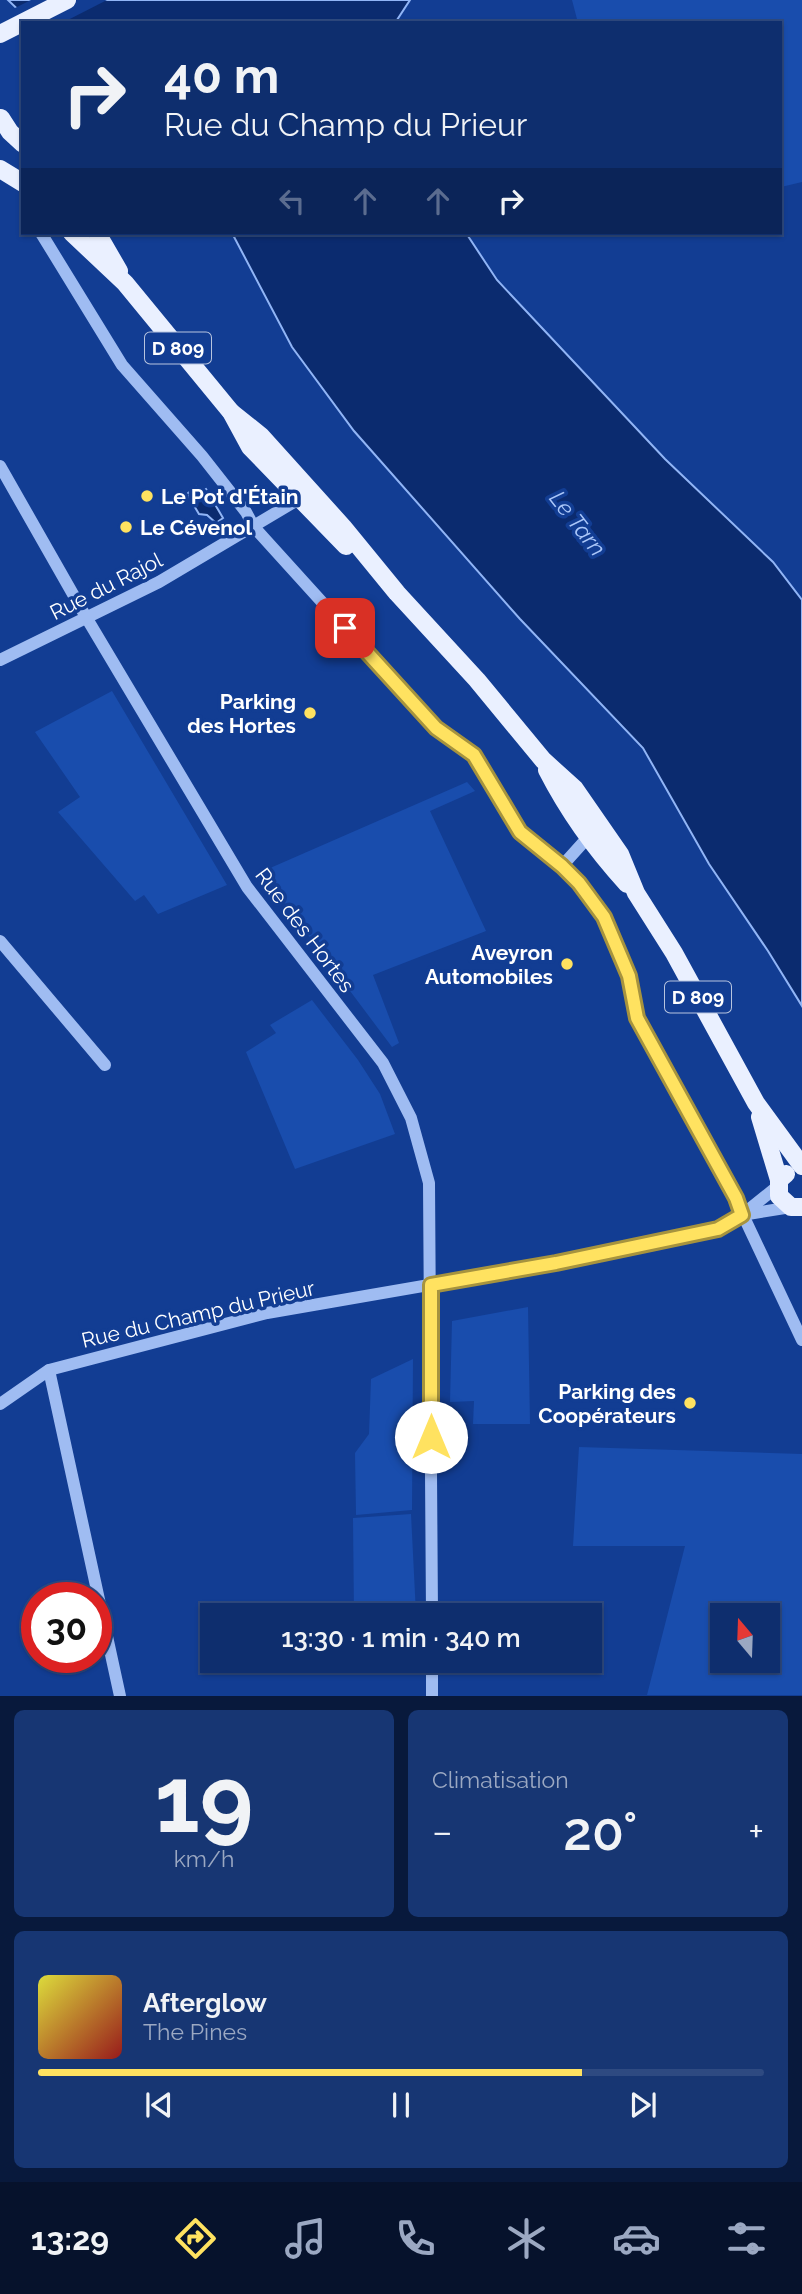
<!DOCTYPE html>
<html lang="fr">
<head>
<meta charset="utf-8">
<style>
  :root { --surface:#0e2e6e; --page:#173673; --text:#f1f3f6; --muted:#9ba8c2; --line:#2e4a81; --accent:#ffe260 }
  body { margin:0; font-family:Raleway,sans-serif; background:var(--page); color:var(--text); height:100vh; display:flex; flex-direction:column; font-size:26px; white-space:nowrap }
  * { box-sizing:border-box; margin:0 }
  p { font-size:23px; color:var(--muted) }
  .icon { flex:none; width:38px; height:38px; fill:none; stroke:currentColor; stroke-width:2; stroke-linecap:round; stroke-linejoin:round }
  .map { position:relative; height:1696px; overflow:hidden }
  .details { display:flex; flex-direction:column; gap:14px; padding:14px; background:#08193c; flex:1 }
  .details>* { flex:none }
  .banner { position:absolute; left:21px; top:21px; width:761px; height:214px; border-radius:0px; box-shadow:0 2px 5px #0004,0 0 0 2px var(--line); background:#0e2e6e; color:var(--text); overflow:hidden }
  .needle { width:46px; rotate:341deg }
  .buttons { position:absolute; left:710px; top:1603px; display:grid; gap:14px }
  .buttons a { display:grid; place-items:center; width:70px; height:70px; border-radius:0px; background:var(--surface); box-shadow:0 2px 5px #0004,0 0 0 2px var(--line); font-size:35px }
  .speed { position:absolute; left:21px; top:1582px; display:flex; gap:14px; font-size:35px; font-weight:700; text-align:center }
  .speed>* { display:grid; place-content:center; width:91px; height:91px; border-radius:50%; background:var(--surface); box-shadow:0 2px 5px #0004,0 0 0 2px var(--line); line-height:1 }
  .speed .limit { border:10px solid #d22; background:#fff; color:#111 }
  .pin { position:absolute; display:grid; place-items:center; width:60px; height:60px; color:#fff; margin:-30px; border-radius:14px; box-shadow:0 4px 10px #0006 }
  .me { position:absolute; width:77px; margin:-38px; rotate:0deg; stroke-linejoin:round; filter:drop-shadow(0 0 5px #0008) }
  .turn { display:flex; align-items:center; gap:24px; height:147px; padding:0 28px; font-size:32px }
  .turn .icon { width:91px; height:91px; stroke-width:2.5 }
  .turn b { display:block; font-size:49px; line-height:60px }
  .lanes { display:flex; align-items:center; height:66px; padding:0 28px; background:#0003; justify-content:center; gap:35px; direction:ltr }
  .lanes .off { opacity:.35 }
  .big { font-size:52px; font-weight:600; line-height:1.1 }
  .details .tile { flex:1; display:flex; flex-direction:column; justify-content:center; gap:10px; min-width:0; padding:0 24px; border-radius:10px; background:var(--page) }
  .details .dial { align-items:center; gap:0 }
  .dial b { font-size:91px; line-height:1 }
  .song { display:flex; align-items:center; gap:21px }
  .cover { width:84px; height:84px; border-radius:10px; background:linear-gradient(135deg,hsl(60 70% 55%),hsl(0 70% 35%)) }
  .played { height:7px; border-radius:4px; background:linear-gradient(90deg,var(--accent) 75%,var(--line) 75%) }
  .keys { display:flex; justify-content:space-around; direction:ltr }
  .heat { display:flex; justify-content:space-between; align-items:center; font-size:38px; direction:ltr }
  .details .tiles { flex:1; display:grid; gap:14px; grid-template-columns:1fr 1fr }
  .tile:last-child { grid-column:span 2 }
  .trip { position:absolute; left:200px; top:1603px; width:402px; height:70px; border-radius:0px; background:var(--surface); box-shadow:0 2px 5px #0004,0 0 0 2px var(--line); font-weight:600; line-height:70px; text-align:center }
  .tabs { display:flex; height:112px; justify-content:space-around; align-items:center; background:#06122c; color:var(--muted) }
  .tabs .icon { width:49px; height:49px }
  .tabs .on { color:var(--accent) }
  .tabs b { font-size:32px; color:var(--text) }
  .map>svg:first-child { display:block }
  .green { fill:#194dad; fill-rule:evenodd }
  .water { fill:#0b2b6f; stroke:#91b5f6; stroke-width:2 }
  .pier { fill:#123d93 }
  .lines { fill:none; stroke-linecap:round; stroke-linejoin:round }
  .minor { stroke:#9fbcf2; stroke-width:12 }
  .major { stroke:#eaf0ff; stroke-width:18 }
  .route-casing { stroke:#a6933e; stroke-width:18 }
  .route { stroke:#ffe260; stroke-width:12 }
  .poi-dot { fill:#ffe260; stroke:#123d93; stroke-width:2.5 }
  .labels { text-anchor:middle; dominant-baseline:central; stroke-width:7; stroke-linejoin:round; paint-order:stroke }
  .shield { fill:#123d93; stroke:#b8c5df; stroke-width:2 }
  .shield-label { font-size:19px; font-weight:bold; fill:#fff }
  .poi-label { font-size:21px; font-weight:bold; fill:#fff; stroke:#123d93; text-anchor:end }
  .street-label { font-size:21px; fill:#fff; stroke:#123d93 }
  .water-label { font-size:23px; font-style:italic; fill:#abc7f9; stroke:#123d93 }
</style>
</head>
<body>
<div class="map">
<svg width="802" height="1696" viewBox="0 0 802 1696">
  <rect width="100%" height="100%" fill="#123d93"/>
  <g class="green">
    <polygon points="572,0 802,0 802,182 781,187 780,23 578,23"/>
    <polygon points="112,691 227,885 158,914 144,895 135,901 58,812 80,797 35,732"/>
    <polygon points="467,782 475,791 430,811 486,931 373,975 399,1043 392,1047 261,872"/>
    <polygon points="312,1000 358,1060 380,1094 395,1134 295,1169 246,1052 276,1033 270,1025"/>
    <polygon points="528,1307 530,1424 473,1424 474,1401 450,1402 452,1321"/>
    <polygon points="413,1359 412,1510 356,1515 355,1453 369,1434 371,1379"/>
    <path d="M579,1447L802,1454V1695H647L685,1546H573ZM768,1615V1661H723V1615Z"/>
    <polygon points="411,1514 416,1614 354,1615 353,1518"/>
  </g>
  <g class="water">
    <polygon points="8,0 410,0 395,23 32,23"/>
    <polygon points="232,233 466,233 497,280 665,459 773,562 802,600 802,1006 768,951 709,864 643,748 520,619 354,431 292,347"/>
    <polygon points="196,487 200,492 206,489 223,518 216,523 207,515 199,514 187,494"/>
  </g>
  <polygon class="pier" points="31,0 107,0 62,23 27,23 13,9"/>
  <g class="lines">
    <g class="minor">
      <polyline points="41,233 122,365 202,456 246,512 254,527 436,728 474,755 520,832 562,866 579,883 604,917 629,976 637,1018 735,1198 802,1340"/>
      <polyline points="0,466 86,617 247,887 383,1063 411,1118 429,1183 432,1615"/>
      <polyline points="0,660 159,582 299,499"/>
      <polyline points="562,866 589,836"/>
      <polyline points="0,941 105,1065"/>
      <polyline points="742,1215 791,1207"/>
      <polyline points="49,1370 120,1696"/>
      <polyline points="0,1404 49,1370 267,1313 556,1263 718,1229 742,1215 778,1186"/>
      <polyline points="432,1661 432,1696"/>
    </g>
    <g class="major">
      <polyline points="0,34 67,0"/>
      <polyline points="1,118 10,132 23,144"/>
      <polyline points="0,169 23,183"/>
      <polyline points="72,233 125,283 231,412 250,447 346,546"/>
      <polyline points="97,233 119,271"/>
      <polyline points="231,412 261,436 343,527 397,593 477,680 543,760 575,789 620,854 636,893 674,953 756,1103 802,1166"/>
      <path d="M547,770C568,811 596,850 627,884"/>
      <polyline points="760,1117 779,1180"/>
      <polyline points="786,1174 779,1180 779,1196 791,1207 802,1207"/>
    </g>
  </g>
  <g class="lines">
    <defs>
      <polyline id="route" points="345,628 436,728 474,755 520,832 562,866 579,883 604,917 629,976 637,1018 736,1198 742,1215 718,1229 556,1263 431,1285 431,1437"/>
    </defs>
    <use href="#route" class="route-casing"/>
    <use href="#route" class="route"/>
  </g>
  <g class="poi-dot">
    <circle cx="147" cy="496" r="7"/>
    <circle cx="126" cy="527" r="7"/>
    <circle cx="310" cy="713" r="7"/>
    <circle cx="567" cy="964" r="7"/>
    <circle cx="690" cy="1403" r="7"/>
  </g>
  <g class="labels">
    <g class="shield">
      <rect x="145" y="332.5" width="66" height="31" rx="5"/>
      <rect x="665" y="981.5" width="66" height="31" rx="5"/>
    </g>
    <g class="shield-label">
      <text x="178" y="348">D 809</text>
      <text x="698" y="997">D 809</text>
    </g>
    <g class="poi-label">
      <text x="161" y="496" text-anchor="start">Le Pot d'Étain</text>
      <text x="140" y="527" text-anchor="start">Le Cévenol</text>
      <text x="296" y="701">Parking<tspan x="296" dy="24">des Hortes</tspan></text>
      <text x="553" y="952">Aveyron<tspan x="553" dy="24">Automobiles</tspan></text>
      <text x="676" y="1391">Parking des<tspan x="676" dy="24">Coopérateurs</tspan></text>
    </g>
    <g class="street-label">
      <text transform="translate(106 586) rotate(-27)">Rue du Rajol</text>
      <text transform="translate(305 930) rotate(53)">Rue des Hortes</text>
      <text transform="translate(198 1314) rotate(-13)">Rue du Champ du Prieur</text>
    </g>
    <g class="water-label">
      <text transform="translate(578 523) rotate(52)">Le Tarn</text>
    </g>
  </g>
</svg>
<div class="buttons">
<a><svg class="needle" viewBox="-14 -14 28 28"><path d="M0-13l5 13h-10z" fill="#e53935"/><path d="M0 13l5-13h-10z" fill="#9ba8c2"/></svg></a>
</div>
<div class="speed"><div class="limit">30</div></div>
<div class="pin" style="left:345px;top:628px;background:#d93025"><svg class="icon" aria-label="arrive" viewBox="0 0 24 24"><path d="M6 21V4h12l-3 4 3 4H6"/></svg></div>
<svg class="me" style="left:431px;top:1437px" viewBox="-20 -20 40 40"><circle r="19" fill="#fff"/><path d="M0-13L10 11 0 6-10 11z" fill="#ffe260"/></svg>
<div class="trip">13:30 · 1 min · 340 m</div>
<div class="banner">
<div class="turn"><svg class="icon" aria-label="right" viewBox="0 0 24 24"><path d="M7 20v-9h11M14 6l5 5-5 5"/></svg><div><b>40 m</b>Rue du Champ du Prieur</div></div>
<div class="lanes"><svg class="icon off" aria-label="left" viewBox="0 0 24 24"><path d="M17 20v-9H6M10 6l-5 5 5 5"/></svg><svg class="icon off" aria-label="ahead" viewBox="0 0 24 24"><path d="M12 20V5M6 11l6-6 6 6"/></svg><svg class="icon off" aria-label="ahead" viewBox="0 0 24 24"><path d="M12 20V5M6 11l6-6 6 6"/></svg><svg class="icon" aria-label="right" viewBox="0 0 24 24"><path d="M7 20v-9h11M14 6l5 5-5 5"/></svg></div>
</div>
</div>
<section class="details">
<div class="tiles">
<div class="tile dial"><b>19</b><p>km/h</p></div>
<div class="tile"><p>Climatisation</p>
<div class="heat"><a>−</a><b class="big">20°</b><a>+</a></div>
</div>
<div class="tile">
<div class="song"><i class="cover"></i><div><b>Afterglow</b><p>The Pines</p></div></div>
<div class="played"></div>
<div class="keys"><svg class="icon" aria-label="previous" viewBox="0 0 24 24"><path d="M18 5L8 12l10 7zM5 5v14"/></svg><svg class="icon" aria-label="pause" viewBox="0 0 24 24"><path d="M8 5v14M16 5v14"/></svg><svg class="icon" aria-label="next" viewBox="0 0 24 24"><path d="M6 5l10 7-10 7zM19 5v14"/></svg></div>
</div>
</div>
</section>
<nav class="tabs">
<b>13:29</b>
<svg class="icon on" aria-label="directions" viewBox="0 0 24 24"><path d="M12 3l9 9-9 9-9-9zM9 14v-3h6M13 9l2 2-2 2"/></svg>
<svg class="icon" aria-label="music" viewBox="0 0 24 24"><path d="M9 18V5l10-2v13"/><circle cx="6" cy="18" r="3"/><circle cx="16" cy="16" r="3"/></svg>
<svg class="icon" aria-label="phone" viewBox="0 0 24 24"><path d="M5 4h4l2 5-3 2q2 4 5 5l2-3 5 2v4C11 20 4 13 5 4z"/></svg>
<svg class="icon" aria-label="climate" viewBox="0 0 24 24"><path d="M12 3v18M4 7l16 10M4 17L20 7"/></svg>
<svg class="icon" aria-label="car" viewBox="0 0 24 24"><path d="M5 17H2v-5l4-1 3-4h7l3 4 3 1v5h-3M9 17h6M6 11h13"/><circle cx="7" cy="17" r="2"/><circle cx="17" cy="17" r="2"/></svg>
<svg class="icon" aria-label="filters" viewBox="0 0 24 24"><path d="M4 7h16M4 17h16"/><circle cx="9" cy="7" r="2"/><circle cx="15" cy="17" r="2"/></svg>
</nav>
</body>
</html>
